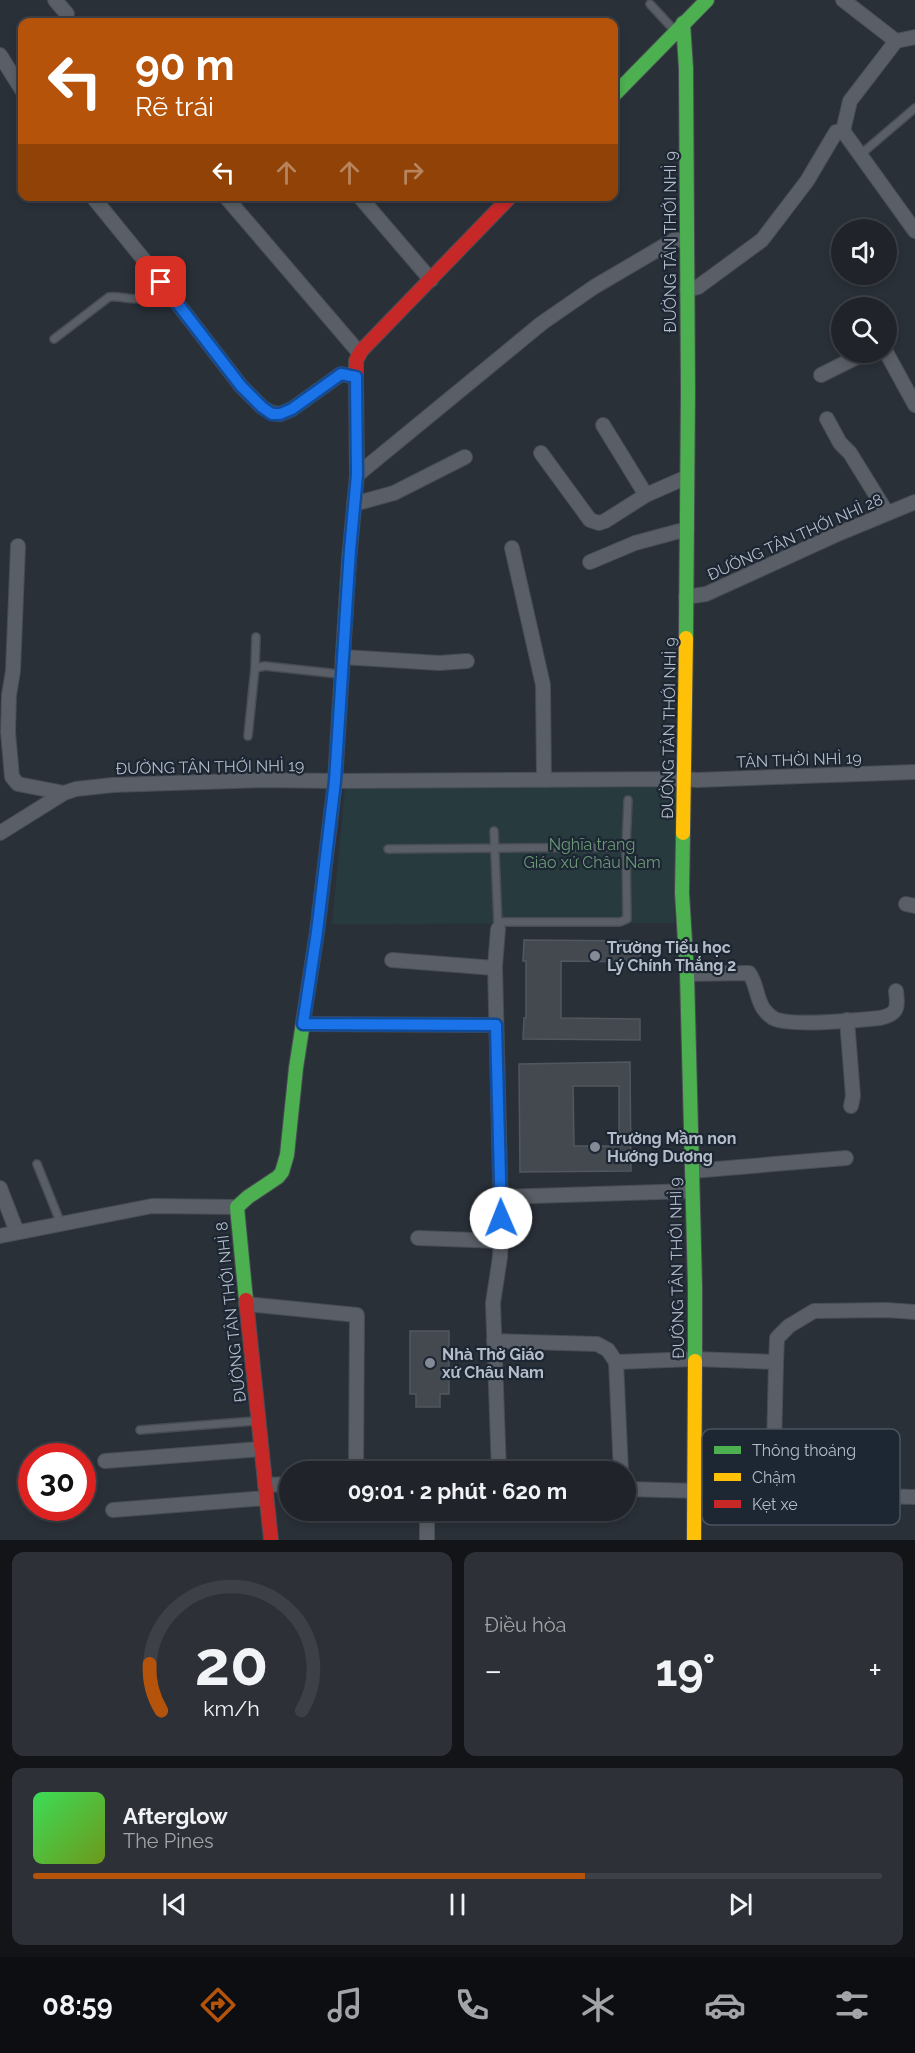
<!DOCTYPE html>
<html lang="vi">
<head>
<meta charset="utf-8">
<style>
  :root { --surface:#20242a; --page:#2d3036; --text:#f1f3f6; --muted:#a2a4a8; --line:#3d4147; --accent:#b45309 }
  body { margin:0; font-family:Raleway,sans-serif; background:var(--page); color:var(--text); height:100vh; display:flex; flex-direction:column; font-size:22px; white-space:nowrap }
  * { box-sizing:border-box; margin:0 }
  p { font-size:20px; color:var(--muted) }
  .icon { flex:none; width:33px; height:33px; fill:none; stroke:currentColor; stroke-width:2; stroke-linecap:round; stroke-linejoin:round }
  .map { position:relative; height:1540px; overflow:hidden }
  .drawer { display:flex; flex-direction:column; gap:12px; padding:12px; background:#121417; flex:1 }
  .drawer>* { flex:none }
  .hud { position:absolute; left:18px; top:18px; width:600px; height:183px; border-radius:12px; box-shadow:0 3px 9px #0003,0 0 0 2px var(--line); background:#b45309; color:#fff; overflow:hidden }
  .controls { position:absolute; left:831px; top:219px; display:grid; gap:12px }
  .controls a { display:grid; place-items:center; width:66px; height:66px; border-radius:50%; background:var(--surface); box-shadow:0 3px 9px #0003,0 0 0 2px var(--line); font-size:30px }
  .speed { position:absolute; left:18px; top:1443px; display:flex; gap:12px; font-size:30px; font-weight:700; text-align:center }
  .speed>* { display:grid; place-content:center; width:78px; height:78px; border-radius:50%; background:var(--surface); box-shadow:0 3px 9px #0003,0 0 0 2px var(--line); line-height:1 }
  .speed .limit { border:9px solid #d22; background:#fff; color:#111 }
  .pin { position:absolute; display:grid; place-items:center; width:51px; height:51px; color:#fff; margin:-26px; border-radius:12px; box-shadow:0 3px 9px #0006 }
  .me { position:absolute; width:66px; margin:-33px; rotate:359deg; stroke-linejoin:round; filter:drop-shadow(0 0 4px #0008) }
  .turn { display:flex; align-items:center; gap:21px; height:126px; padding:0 18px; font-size:27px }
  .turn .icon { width:78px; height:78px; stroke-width:2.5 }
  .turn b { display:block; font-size:42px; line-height:51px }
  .lanes { display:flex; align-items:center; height:57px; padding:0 18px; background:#0003; justify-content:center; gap:30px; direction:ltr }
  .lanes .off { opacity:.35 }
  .big { font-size:45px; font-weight:700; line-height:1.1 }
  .drawer .widget { flex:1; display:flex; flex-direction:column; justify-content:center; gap:9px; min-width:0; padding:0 21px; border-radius:12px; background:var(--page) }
  .drawer .dial { align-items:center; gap:0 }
  .dial svg { height:156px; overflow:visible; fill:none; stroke:var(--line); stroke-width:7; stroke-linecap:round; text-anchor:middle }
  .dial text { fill:var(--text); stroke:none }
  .song { display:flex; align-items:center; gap:18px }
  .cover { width:72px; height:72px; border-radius:9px; background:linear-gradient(135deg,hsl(130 70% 55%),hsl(80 70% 35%)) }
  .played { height:6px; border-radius:3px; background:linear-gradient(90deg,var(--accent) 65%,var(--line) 65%) }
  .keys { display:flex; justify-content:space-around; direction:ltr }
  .heat { display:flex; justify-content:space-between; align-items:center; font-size:33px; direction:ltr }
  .drawer .tiles { flex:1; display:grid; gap:12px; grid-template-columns:1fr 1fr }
  .widget:last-child { grid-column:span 2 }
  .trip { position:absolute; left:279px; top:1461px; width:357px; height:60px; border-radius:30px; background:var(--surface); box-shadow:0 3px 9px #0003,0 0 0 2px var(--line); font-weight:700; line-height:60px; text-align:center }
  .tab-bar { display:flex; height:96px; justify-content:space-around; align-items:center; background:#0d0e11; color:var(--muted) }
  .tab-bar .icon { width:42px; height:42px }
  .tab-bar .current { color:var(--accent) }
  .tab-bar b { font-size:27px; color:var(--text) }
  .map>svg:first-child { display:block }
  .green { fill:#273a3e }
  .building { fill:#444950; stroke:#52575f; stroke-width:1.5; fill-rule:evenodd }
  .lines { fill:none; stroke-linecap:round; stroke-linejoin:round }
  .lane-casing { stroke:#484c53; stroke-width:10 }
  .street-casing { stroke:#484c53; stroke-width:16 }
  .fast-casing { stroke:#484c53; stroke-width:16 }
  .slow-casing { stroke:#484c53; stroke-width:16 }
  .jam-casing { stroke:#484c53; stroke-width:16 }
  .lane { stroke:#5a5e66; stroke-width:7 }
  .street { stroke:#5a5e66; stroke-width:14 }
  .fast { stroke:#4caf50; stroke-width:14 }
  .slow { stroke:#ffc107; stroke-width:14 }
  .jam { stroke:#c62828; stroke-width:14 }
  .route-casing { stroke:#114b97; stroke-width:15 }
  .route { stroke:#1a73e8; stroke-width:10 }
  .poi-dot { fill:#848b96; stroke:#1d2633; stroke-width:2 }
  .labels { text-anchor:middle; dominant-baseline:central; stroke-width:4.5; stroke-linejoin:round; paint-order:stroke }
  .street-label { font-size:16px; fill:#b4bcc9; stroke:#1d2633 }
  .park-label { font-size:16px; fill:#6b9a76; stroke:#1d2633 }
  .poi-label { font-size:16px; font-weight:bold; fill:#b4bcc9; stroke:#1d2633; text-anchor:start }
  .key { fill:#1d2633; stroke:#4a5360; stroke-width:1.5 }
  .key-label { font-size:16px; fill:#b4bcc9 }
</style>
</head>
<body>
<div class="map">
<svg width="915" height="1540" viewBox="0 0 915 1540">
  <rect width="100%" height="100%" fill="#2a3038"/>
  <polygon class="green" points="678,780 674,923 332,924 345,788"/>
  <g class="building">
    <polygon points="524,940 640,941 640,962 561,961 561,1018 640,1019 640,1040 523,1039 524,1018 526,1018 526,961 523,961"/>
    <path d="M630,1062L631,1171L520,1172L519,1064ZM573,1086H619V1146H574Z"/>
    <polygon points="410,1331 449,1331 449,1394 440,1394 440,1407 416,1407 416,1394 410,1394"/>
  </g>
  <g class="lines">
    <defs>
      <g id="lane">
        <polyline points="650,4 675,31"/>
        <polyline points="860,155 915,108"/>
        <path d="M54,339L109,297C119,295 131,301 140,298C148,295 155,287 161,282"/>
        <polyline points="255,668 256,637"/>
        <polyline points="248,736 255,668 265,666 339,674"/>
        <polyline points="494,831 498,924"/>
        <polyline points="388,849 626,847"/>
        <polyline points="498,922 620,922 627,919 626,847 628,800"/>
        <polyline points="37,1164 61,1224"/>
        <polyline points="140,1430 255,1421"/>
      </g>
      <g id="street">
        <polyline points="55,0 67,14"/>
        <polyline points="843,0 896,41 915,37"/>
        <polyline points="0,55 22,90"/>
        <polyline points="843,131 915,231"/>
        <polyline points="843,131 850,101 896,41"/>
        <polyline points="92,196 144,260 241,386 262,407 272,413 280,414 292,409 341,374 356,377"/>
        <polyline points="225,196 356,349 361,351"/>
        <polyline points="359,196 431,280"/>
        <polyline points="687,290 698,287 762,240 807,181 836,132 843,131"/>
        <polyline points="886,352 915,405"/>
        <polyline points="821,375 867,352"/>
        <polyline points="827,419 840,443 850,453 887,513"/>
        <polyline points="603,425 646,495"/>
        <polyline points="541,453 590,520 599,523 605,521 646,495 687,477"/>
        <polyline points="357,475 542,323 594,287 674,240 687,240"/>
        <polyline points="354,504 394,493 465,457"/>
        <polyline points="18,546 13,671 9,695 8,732 12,777 18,784 64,793"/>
        <polyline points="512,548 543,685 544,780"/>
        <polyline points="590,562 635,543 687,529"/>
        <polyline points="686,597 706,594 840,533 915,502"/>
        <polyline points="343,657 439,663 467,661"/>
        <polyline points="0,833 64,793 76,789 113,785 264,780 335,781 685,779 697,780 915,772"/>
        <polyline points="906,904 915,906"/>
        <polyline points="498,929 495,966 501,1218 500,1257 493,1303 499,1472"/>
        <polyline points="392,960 495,968"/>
        <path d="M687,974L749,973C757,984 756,997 763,1008C765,1011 770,1016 773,1018C788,1027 860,1020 880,1018C898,1014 898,1008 896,991"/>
        <polyline points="847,1020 853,1096 851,1106"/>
        <polyline points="303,1024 496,1025"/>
        <polyline points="692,1171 846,1158"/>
        <polyline points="0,1188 17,1232"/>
        <polyline points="500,1197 691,1191"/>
        <polyline points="0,1236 152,1206 237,1207"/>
        <polyline points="418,1238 500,1241"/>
        <polyline points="246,1304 357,1315 356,1472"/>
        <polyline points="494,1341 597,1344 608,1350 616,1362"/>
        <polyline points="616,1362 695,1359 776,1362 777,1338 789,1326 814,1311 887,1310 915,1312"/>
        <polyline points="616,1362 621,1472"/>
        <polyline points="105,1461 261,1449"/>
        <polyline points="265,1485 290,1484"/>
        <polyline points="626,1489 915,1497"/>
        <polyline points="773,1493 776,1362"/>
        <polyline points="113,1510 266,1498"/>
        <polyline points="427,1540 427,1510"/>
      </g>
      <g id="fast">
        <polyline points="683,23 686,68 688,391 686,638"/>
        <polyline points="614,95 707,0"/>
        <polyline points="683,833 682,893 687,974 695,1286 695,1361"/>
        <polyline points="246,1300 237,1207 248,1197 278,1177 282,1172 287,1155 296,1068 317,932 335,781 349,560"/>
      </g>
      <g id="slow">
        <polyline points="349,560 357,475 356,380"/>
        <polyline points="683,833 686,638"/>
        <polyline points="694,1540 695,1361"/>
      </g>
      <g id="jam">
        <polyline points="356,380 356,361 361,351 511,196"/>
        <polyline points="246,1300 271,1540"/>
      </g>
    </defs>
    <use href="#lane" class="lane-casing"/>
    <use href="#street" class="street-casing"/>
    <use href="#fast" class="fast-casing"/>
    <use href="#slow" class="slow-casing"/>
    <use href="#jam" class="jam-casing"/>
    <use href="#lane" class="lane"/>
    <use href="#street" class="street"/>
    <use href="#fast" class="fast"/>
    <use href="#slow" class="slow"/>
    <use href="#jam" class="jam"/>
  </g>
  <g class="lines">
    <defs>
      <polyline id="route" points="161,282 241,386 262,407 272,414 280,414 292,409 341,374 356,377 357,475 350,550 335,781 317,932 303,1024 496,1025 501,1218"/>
    </defs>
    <use href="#route" class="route-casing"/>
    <use href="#route" class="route"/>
  </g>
  <g class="poi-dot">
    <circle cx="595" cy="956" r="6"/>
    <circle cx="595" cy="1147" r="6"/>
    <circle cx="430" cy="1363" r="6"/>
  </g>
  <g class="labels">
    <g class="street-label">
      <text transform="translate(670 242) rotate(-90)">ĐƯỜNG TÂN THỚI NHÌ 9</text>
      <text transform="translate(795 537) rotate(-24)">ĐƯỜNG TÂN THỚI NHÌ 28</text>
      <text transform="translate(669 728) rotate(-89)">ĐƯỜNG TÂN THỚI NHÌ 9</text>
      <text transform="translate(799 760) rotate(-2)">TÂN THỜI NHÌ 19</text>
      <text transform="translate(210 767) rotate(-1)">ĐƯỜNG TÂN THỚI NHÌ 19</text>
      <text transform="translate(677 1268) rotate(-91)">ĐƯỜNG TÂN THỚI NHÌ 9</text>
      <text transform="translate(231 1312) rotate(-96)">ĐƯỜNG TÂN THỚI NHÌ 8</text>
    </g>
    <g class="park-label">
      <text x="592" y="844">Nghĩa trang<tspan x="592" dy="18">Giáo xứ Châu Nam</tspan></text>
    </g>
    <g class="poi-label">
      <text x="607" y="947">Trường Tiểu học<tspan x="607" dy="18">Lý Chính Thắng 2</tspan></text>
      <text x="607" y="1138">Trường Mầm non<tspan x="607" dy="18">Hướng Dương</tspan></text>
      <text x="442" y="1354">Nhà Thờ Giáo<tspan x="442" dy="18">xứ Châu Nam</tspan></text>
    </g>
  </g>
  <rect x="702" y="1429" width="198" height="96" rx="9" class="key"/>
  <rect x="714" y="1446" width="27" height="8" fill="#4caf50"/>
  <rect x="714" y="1473" width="27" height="8" fill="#ffc107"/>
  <rect x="714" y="1500" width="27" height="8" fill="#c62828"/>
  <g class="key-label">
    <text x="752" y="1456">Thông thoáng</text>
    <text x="752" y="1483">Chậm</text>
    <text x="752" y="1510">Kẹt xe</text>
  </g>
</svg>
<div class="controls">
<a><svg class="icon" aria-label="sound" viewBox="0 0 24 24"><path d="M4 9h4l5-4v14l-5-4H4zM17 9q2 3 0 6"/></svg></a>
<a><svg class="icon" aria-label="search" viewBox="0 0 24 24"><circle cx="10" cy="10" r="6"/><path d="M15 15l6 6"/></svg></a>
</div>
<div class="speed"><div class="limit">30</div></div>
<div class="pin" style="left:161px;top:282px;background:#d93025"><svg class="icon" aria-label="arrive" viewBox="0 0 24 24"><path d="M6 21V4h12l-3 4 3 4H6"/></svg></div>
<svg class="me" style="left:501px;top:1218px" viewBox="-20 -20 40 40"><circle r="19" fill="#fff"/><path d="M0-13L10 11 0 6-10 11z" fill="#1a73e8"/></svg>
<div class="trip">09:01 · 2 phút · 620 m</div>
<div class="hud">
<div class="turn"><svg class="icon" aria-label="left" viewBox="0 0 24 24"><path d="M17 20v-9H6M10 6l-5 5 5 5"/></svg><div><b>90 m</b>Rẽ trái</div></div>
<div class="lanes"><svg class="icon" aria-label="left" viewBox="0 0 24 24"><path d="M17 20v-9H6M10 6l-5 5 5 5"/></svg><svg class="icon off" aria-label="ahead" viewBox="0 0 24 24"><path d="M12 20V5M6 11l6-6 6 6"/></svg><svg class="icon off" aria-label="ahead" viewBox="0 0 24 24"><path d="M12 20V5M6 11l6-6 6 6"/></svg><svg class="icon off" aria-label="right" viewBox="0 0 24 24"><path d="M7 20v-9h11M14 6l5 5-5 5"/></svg></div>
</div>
</div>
<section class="drawer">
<div class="tiles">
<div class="widget dial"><svg viewBox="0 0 100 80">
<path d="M14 69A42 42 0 1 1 86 69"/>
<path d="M14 69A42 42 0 0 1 8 45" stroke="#b45309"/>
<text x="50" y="56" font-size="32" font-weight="700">20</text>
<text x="50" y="72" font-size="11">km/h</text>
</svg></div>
<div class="widget"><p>Điều hòa</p>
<div class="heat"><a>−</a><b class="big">19°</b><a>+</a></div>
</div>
<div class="widget">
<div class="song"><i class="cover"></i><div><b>Afterglow</b><p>The Pines</p></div></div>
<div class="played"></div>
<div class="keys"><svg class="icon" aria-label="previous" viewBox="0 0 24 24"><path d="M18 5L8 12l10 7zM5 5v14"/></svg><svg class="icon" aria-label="pause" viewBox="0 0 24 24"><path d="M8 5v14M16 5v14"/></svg><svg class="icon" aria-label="next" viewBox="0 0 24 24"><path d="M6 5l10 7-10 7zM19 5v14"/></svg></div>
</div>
</div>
</section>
<nav class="tab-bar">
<b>08:59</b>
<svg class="icon current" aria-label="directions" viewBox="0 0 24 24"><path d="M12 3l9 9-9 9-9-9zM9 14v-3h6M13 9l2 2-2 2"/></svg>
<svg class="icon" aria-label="music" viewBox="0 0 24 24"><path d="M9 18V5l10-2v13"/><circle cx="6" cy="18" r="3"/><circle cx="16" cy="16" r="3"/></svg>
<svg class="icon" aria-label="phone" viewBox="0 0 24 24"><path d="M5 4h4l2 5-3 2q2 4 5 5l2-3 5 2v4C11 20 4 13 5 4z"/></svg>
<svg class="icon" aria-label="climate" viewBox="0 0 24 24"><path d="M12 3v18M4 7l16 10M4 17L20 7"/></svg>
<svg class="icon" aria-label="car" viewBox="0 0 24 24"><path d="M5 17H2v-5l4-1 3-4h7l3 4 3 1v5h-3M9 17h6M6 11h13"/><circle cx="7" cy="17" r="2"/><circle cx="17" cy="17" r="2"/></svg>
<svg class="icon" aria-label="filters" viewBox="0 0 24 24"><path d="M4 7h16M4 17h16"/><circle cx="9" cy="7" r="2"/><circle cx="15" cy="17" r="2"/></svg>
</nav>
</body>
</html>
